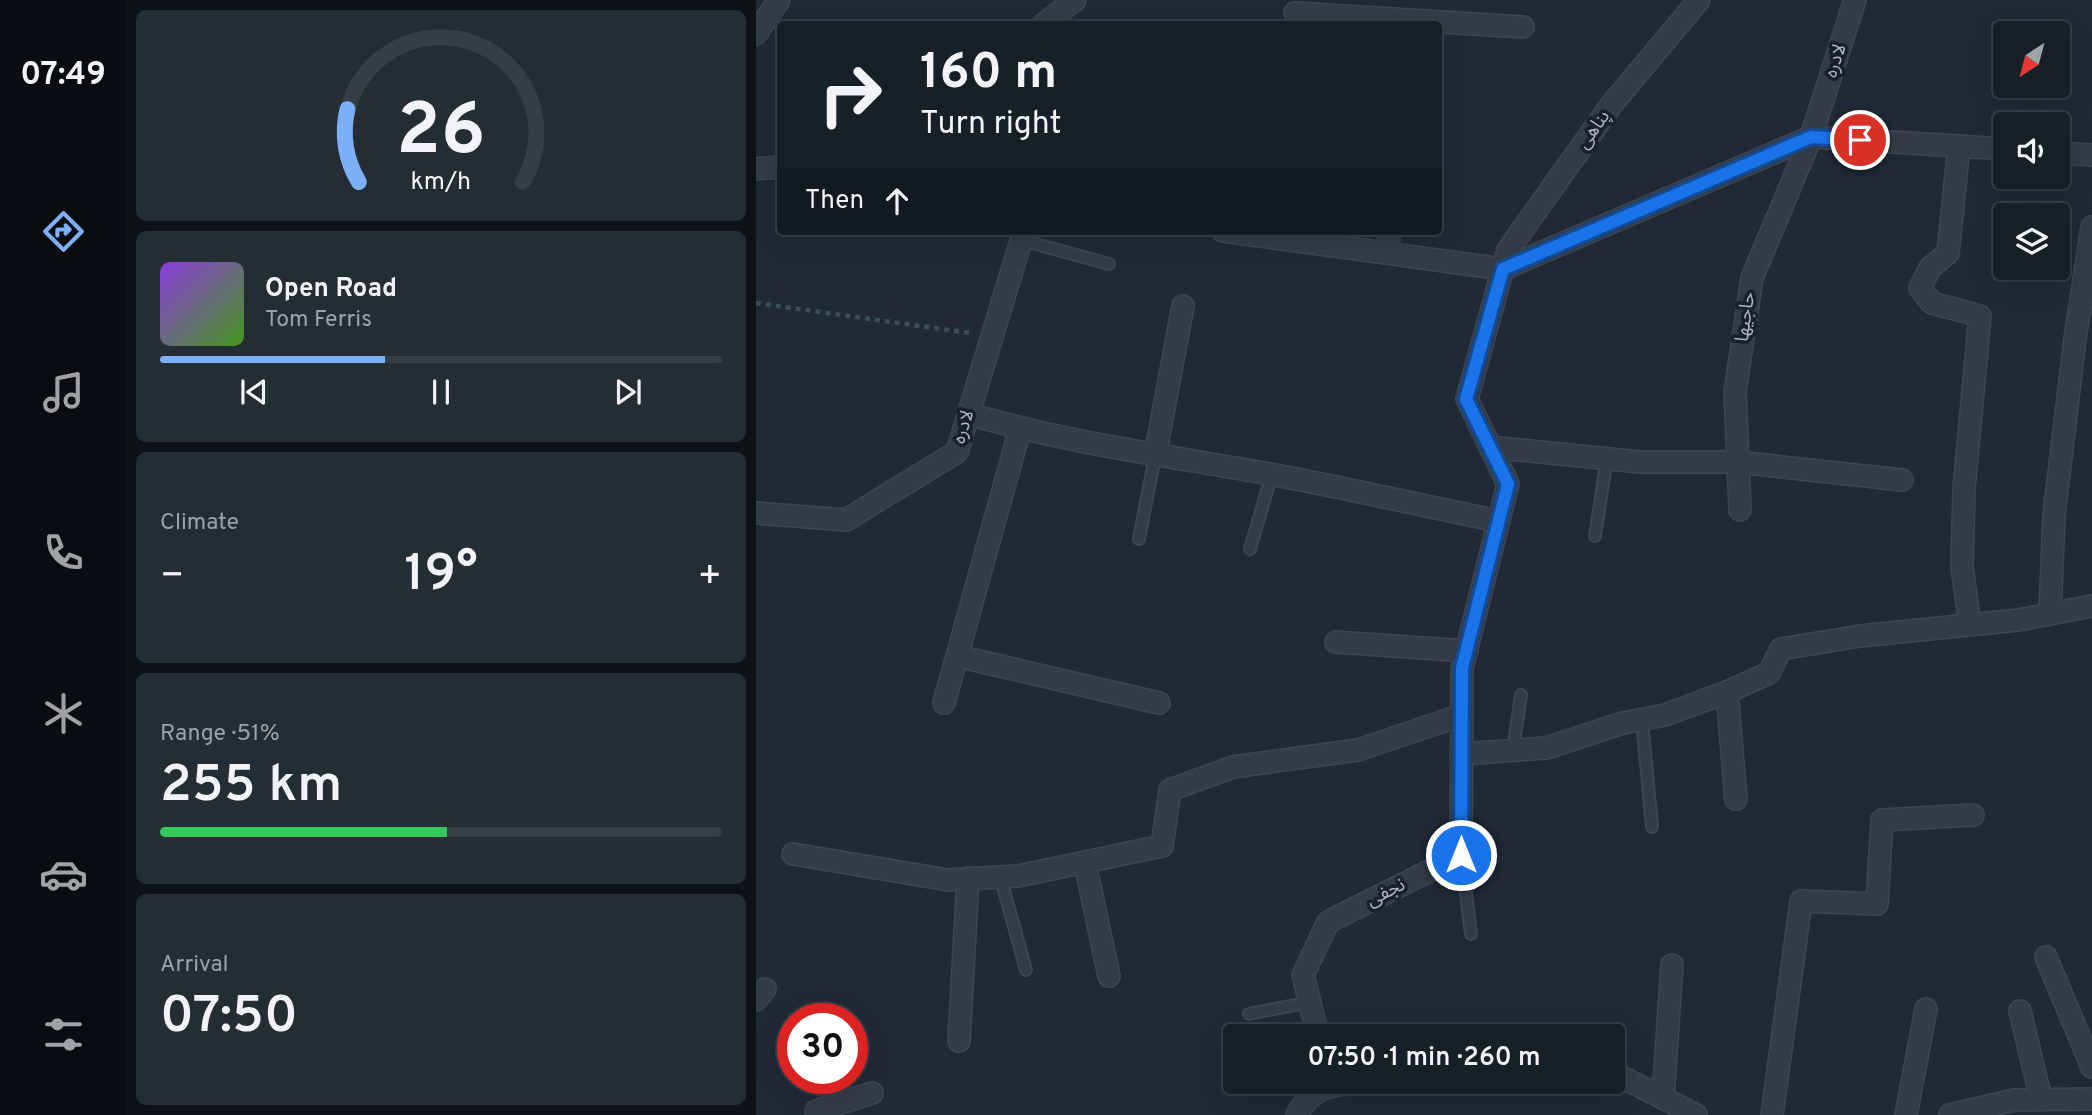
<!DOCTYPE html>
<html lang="en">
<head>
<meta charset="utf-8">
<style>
  :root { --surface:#172028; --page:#242d34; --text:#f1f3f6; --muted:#9ea3a8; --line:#363e45; --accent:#7cb1fa }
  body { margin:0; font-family:Overpass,"Noto Sans Arabic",sans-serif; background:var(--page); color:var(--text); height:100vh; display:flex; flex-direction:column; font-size:26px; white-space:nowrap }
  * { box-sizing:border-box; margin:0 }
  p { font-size:23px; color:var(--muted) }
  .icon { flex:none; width:38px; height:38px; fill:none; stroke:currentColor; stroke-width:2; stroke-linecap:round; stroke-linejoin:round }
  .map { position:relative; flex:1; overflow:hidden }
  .panel { display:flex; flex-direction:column; gap:10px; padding:10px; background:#0d1216; width:630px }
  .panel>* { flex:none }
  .top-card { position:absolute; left:21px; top:21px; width:665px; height:214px; border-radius:7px; box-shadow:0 7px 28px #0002,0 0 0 2px var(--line); background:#172028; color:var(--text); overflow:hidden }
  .needle { width:46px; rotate:216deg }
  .controls { position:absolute; left:1237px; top:21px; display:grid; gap:14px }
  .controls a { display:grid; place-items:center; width:77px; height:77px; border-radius:7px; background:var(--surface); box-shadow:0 7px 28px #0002,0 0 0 2px var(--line); font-size:35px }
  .speed { position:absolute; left:21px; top:1003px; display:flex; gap:14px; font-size:35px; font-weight:700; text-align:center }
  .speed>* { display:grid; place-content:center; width:91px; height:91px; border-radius:50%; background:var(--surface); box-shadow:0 7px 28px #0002,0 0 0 2px var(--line); line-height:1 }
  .speed .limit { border:10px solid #d22; background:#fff; color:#111 }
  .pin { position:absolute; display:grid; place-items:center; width:60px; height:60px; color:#fff; margin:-30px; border:4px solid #fff; border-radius:50%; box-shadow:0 2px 7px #0007 }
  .me { position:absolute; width:77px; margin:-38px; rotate:0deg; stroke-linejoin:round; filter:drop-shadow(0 0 5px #0008) }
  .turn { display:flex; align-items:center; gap:24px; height:147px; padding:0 28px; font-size:32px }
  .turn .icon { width:91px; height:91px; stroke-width:2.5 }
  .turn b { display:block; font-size:49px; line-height:60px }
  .then { display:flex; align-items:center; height:66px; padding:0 28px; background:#0003; gap:14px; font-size:26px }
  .big { font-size:52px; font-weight:600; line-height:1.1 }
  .panel .card { flex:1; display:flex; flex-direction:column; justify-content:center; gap:10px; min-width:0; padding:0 24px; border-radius:10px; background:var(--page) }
  .panel .dial { align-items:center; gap:0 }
  .dial svg { height:182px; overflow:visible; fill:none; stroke:var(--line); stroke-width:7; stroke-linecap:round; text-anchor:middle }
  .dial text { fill:var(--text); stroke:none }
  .song { display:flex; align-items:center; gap:21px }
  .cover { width:84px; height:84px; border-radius:10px; background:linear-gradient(135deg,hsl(270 70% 55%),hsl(100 70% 35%)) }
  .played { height:7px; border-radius:4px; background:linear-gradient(90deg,var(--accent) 40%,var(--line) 40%) }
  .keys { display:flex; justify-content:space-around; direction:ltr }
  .heat { display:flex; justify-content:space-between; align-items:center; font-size:38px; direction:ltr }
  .charge { height:10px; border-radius:5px; background:linear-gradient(90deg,#34c759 51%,var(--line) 0) }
  .trip { position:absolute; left:467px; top:1024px; width:402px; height:70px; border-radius:7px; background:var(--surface); box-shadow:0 7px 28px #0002,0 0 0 2px var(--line); font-weight:600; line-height:70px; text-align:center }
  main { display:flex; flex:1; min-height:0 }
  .tab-bar { display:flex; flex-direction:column; width:126px; justify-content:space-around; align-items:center; background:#090d10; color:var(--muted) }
  .tab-bar .icon { width:49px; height:49px }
  .tab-bar .current { color:var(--accent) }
  .tab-bar b { font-size:32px; color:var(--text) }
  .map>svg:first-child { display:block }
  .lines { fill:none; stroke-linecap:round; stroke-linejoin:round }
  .service-casing { stroke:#3c4550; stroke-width:14 }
  .minor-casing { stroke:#3c4550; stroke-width:24 }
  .path { stroke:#394f50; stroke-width:4.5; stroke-dasharray:5 5; stroke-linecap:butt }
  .service { stroke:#323c47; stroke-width:10 }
  .minor { stroke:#323c47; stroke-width:21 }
  .route-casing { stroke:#114b97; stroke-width:18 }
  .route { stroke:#1a73e8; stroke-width:12 }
  .labels { text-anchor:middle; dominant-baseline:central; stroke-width:7; stroke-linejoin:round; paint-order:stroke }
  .street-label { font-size:19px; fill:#acb6c4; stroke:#18212b }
</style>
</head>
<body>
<main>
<nav class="tab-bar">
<b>07:49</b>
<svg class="icon current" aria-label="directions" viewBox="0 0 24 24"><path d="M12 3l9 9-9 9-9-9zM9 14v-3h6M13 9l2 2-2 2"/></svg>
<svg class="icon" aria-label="music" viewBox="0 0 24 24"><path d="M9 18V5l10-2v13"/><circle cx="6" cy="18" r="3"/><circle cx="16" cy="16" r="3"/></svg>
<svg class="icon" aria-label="phone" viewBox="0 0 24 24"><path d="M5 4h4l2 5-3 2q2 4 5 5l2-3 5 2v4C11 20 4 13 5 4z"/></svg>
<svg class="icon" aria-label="climate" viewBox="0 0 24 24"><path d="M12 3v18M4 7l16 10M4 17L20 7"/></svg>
<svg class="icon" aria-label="car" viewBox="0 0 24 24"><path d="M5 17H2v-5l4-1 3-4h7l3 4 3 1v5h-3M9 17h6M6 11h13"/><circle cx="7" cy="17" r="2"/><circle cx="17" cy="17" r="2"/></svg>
<svg class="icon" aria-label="filters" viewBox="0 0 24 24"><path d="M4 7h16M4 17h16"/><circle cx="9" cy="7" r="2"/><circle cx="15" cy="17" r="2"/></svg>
</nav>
<section class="panel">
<div class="card dial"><svg viewBox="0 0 100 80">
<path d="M14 69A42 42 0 1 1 86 69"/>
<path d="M14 69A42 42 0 0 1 9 37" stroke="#7cb1fa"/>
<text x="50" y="56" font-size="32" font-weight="700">26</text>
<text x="50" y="72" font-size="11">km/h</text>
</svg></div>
<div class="card">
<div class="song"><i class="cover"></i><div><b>Open Road</b><p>Tom Ferris</p></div></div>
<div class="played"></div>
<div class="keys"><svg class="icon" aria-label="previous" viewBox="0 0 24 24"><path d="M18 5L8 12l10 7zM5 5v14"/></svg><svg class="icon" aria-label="pause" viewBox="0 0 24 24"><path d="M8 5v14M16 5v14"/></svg><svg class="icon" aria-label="next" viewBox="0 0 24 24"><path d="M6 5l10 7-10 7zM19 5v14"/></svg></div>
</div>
<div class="card"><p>Climate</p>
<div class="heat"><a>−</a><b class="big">19°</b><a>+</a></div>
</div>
<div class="card"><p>Range · 51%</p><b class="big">255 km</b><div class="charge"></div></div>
<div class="card"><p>Arrival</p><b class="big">07:50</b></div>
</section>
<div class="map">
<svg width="1336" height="1115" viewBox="0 0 1336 1115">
  <rect width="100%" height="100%" fill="#1f2a36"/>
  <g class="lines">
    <defs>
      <g id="service">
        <polyline points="265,240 353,264"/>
        <polyline points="839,536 851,458"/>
        <polyline points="383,539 399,456"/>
        <polyline points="494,549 516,474"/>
        <polyline points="886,720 896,827"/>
        <polyline points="757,750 765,695"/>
        <polyline points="705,855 715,934"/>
        <polyline points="244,876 270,970"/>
        <polyline points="493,1014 554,1002"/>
      </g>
      <g id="minor">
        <polyline points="1099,0 1055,137 1250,149"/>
        <polyline points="539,13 767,27"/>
        <polyline points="288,24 319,0"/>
        <polyline points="0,34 23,0"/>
        <polyline points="1203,146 1192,253 1174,268 1164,288 1176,303 1224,316 1208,489 1206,567 1214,625"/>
        <polyline points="1302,153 1336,155"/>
        <polyline points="0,169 24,167"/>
        <polyline points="467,231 747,269"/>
        <polyline points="632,253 633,231"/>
        <polyline points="747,269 1055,137"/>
        <path d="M213,414C311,443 413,456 514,474C591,488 667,506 743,521"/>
        <polyline points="734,447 884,462 981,462 1146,480"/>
        <polyline points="399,456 427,306"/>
        <polyline points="984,510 979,392 996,278 1055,137"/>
        <polyline points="0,513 90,520 201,452 268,231"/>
        <polyline points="1294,614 1298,515 1319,339 1336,227"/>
        <polyline points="580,642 711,651"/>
        <polyline points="201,656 403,703"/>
        <polyline points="971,692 980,799"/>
        <polyline points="188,703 264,429"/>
        <polyline points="705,754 790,748 867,723 909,715 971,692 1013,673 1025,649 1104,636 1262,620 1336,606"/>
        <polyline points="37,854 192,880 262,876 406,846 414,790 477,767 602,750 706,715"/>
        <polyline points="329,863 353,976"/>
        <polyline points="1290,957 1336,1067"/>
        <polyline points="0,1000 9,989"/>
        <polyline points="1264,1011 1285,1099"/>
        <polyline points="562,1036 547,975 572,922 705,855 706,668 752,484 711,399 752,250 856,104 943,0"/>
        <polyline points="203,1041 212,878"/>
        <polyline points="858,1073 940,1115"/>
        <polyline points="907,1098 916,965"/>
        <polyline points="61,1115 60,1111 116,1093"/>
        <path d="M541,1115C557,1083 582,1084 614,1082"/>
        <polyline points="1016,1115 1045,901 1121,904 1126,820 1217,815"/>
        <polyline points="1150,1115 1170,1009"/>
        <polyline points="1194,1115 1258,1100 1336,1099"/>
      </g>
    </defs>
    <use href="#service" class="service-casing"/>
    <use href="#minor" class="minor-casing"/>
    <polyline class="path" points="0,303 214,333"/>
    <use href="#service" class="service"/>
    <use href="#minor" class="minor"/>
  </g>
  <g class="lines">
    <defs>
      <polyline id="route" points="705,855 706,668 752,484 710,399 747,269 1055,137 1104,140"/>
    </defs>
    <use href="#route" class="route-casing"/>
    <use href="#route" class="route"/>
  </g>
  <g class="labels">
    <g class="street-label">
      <text transform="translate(1080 61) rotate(-72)">لادره</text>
      <text transform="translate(838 130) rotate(-55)">پناهی</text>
      <text transform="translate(990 317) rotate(-82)">حاجیها</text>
      <text transform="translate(208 427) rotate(-73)">لادره</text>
      <text transform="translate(630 893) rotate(-27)">نجفی</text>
    </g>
  </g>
</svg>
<div class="controls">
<a><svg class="needle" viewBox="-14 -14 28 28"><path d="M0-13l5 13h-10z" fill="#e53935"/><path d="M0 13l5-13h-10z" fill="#9ea3a8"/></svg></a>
<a><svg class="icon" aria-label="sound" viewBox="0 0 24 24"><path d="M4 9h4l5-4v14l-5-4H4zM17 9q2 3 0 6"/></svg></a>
<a><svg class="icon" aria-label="layers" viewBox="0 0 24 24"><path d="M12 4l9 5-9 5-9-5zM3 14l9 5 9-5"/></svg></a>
</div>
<div class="speed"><div class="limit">30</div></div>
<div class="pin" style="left:1104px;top:140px;background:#d93025"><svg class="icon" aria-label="arrive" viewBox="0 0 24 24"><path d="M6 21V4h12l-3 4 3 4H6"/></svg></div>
<svg class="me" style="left:705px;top:855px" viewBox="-20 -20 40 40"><circle r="17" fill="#1a73e8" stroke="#fff" stroke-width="3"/><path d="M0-11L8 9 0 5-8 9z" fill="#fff"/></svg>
<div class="trip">07:50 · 1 min · 260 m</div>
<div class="top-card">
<div class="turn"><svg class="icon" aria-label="right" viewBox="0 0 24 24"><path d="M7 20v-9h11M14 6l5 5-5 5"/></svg><div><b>160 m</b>Turn right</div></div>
<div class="then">Then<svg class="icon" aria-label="ahead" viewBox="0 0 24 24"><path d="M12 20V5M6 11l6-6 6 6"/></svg></div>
</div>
</div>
</main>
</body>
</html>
